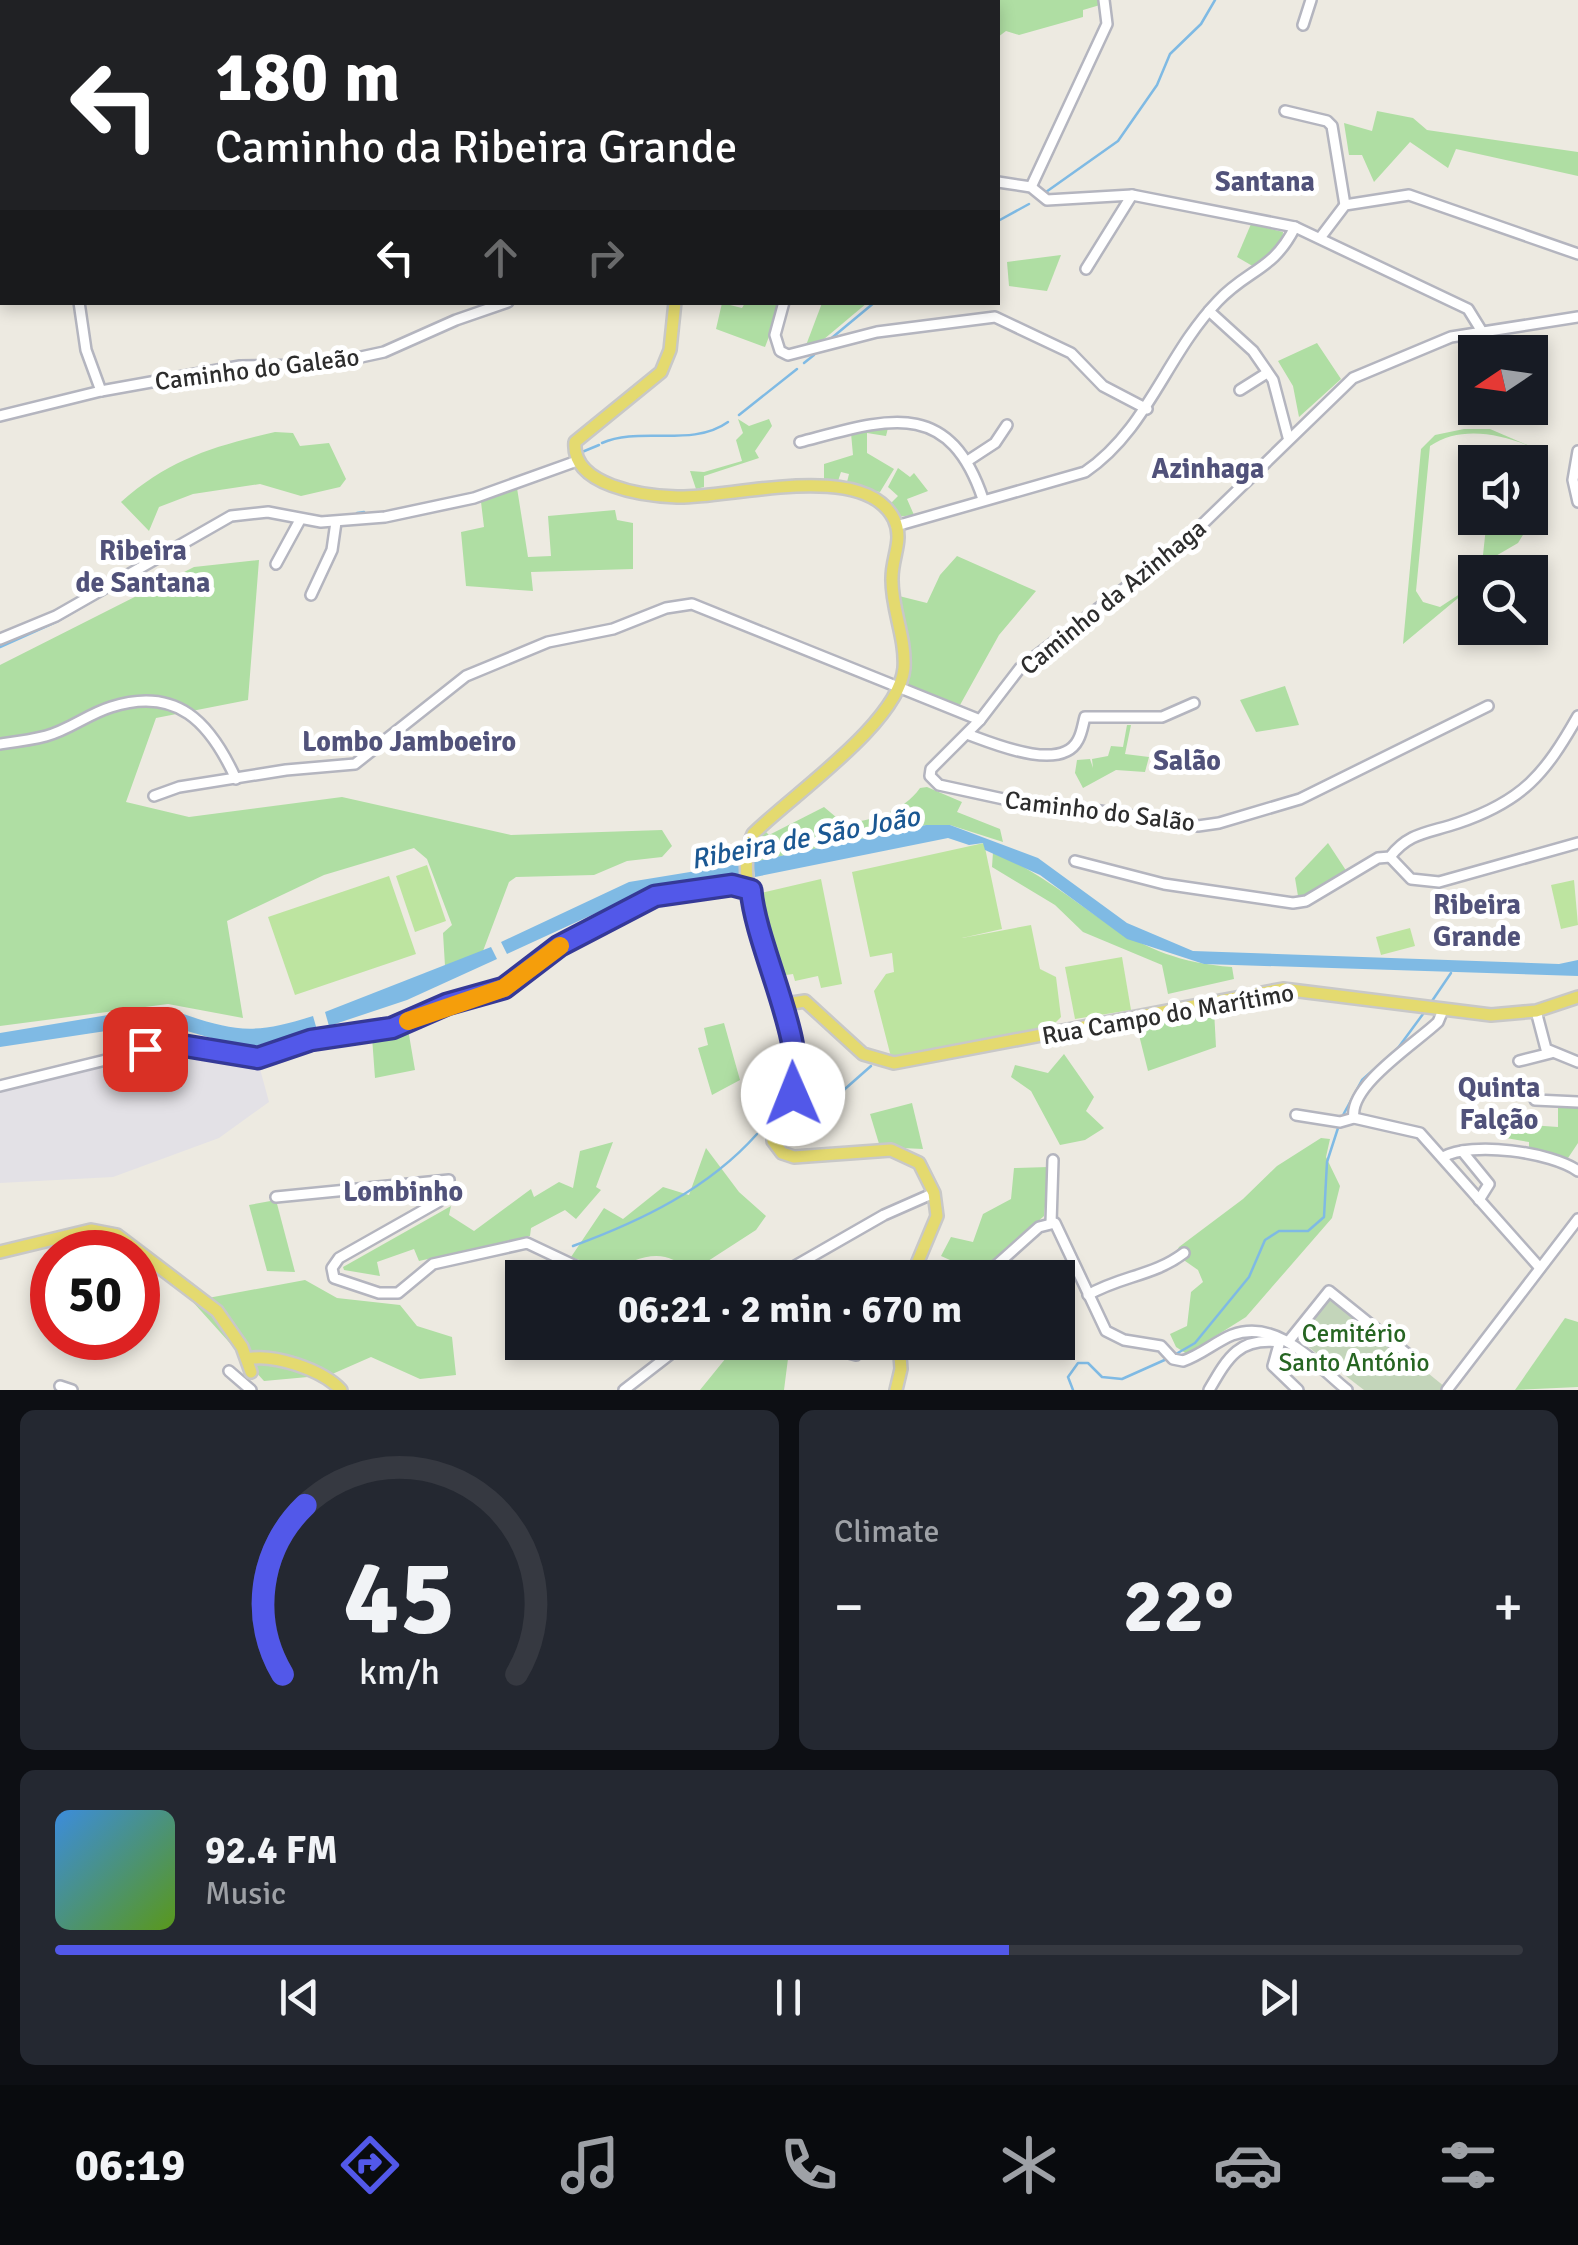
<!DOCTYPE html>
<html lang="en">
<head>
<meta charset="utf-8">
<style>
  :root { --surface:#171b24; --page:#242831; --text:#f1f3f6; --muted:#9ea1a6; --line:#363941; --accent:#5258e9 }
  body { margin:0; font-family:Signika,sans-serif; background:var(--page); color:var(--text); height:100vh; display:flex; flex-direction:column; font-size:38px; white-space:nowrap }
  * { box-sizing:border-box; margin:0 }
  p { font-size:32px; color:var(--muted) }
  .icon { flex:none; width:55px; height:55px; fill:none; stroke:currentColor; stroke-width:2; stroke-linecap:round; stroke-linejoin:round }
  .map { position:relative; height:1390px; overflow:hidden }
  .side { display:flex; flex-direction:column; gap:20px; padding:20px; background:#0d0f14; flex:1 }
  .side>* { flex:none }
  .top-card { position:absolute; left:0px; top:0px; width:1000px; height:305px; box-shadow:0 5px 15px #0003; background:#202124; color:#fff; overflow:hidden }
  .needle { width:65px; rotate:257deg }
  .fabs { position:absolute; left:1458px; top:335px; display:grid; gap:20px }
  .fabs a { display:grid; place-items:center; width:90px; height:90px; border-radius:0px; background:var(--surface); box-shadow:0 5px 15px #0003; font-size:50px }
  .speed { position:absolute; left:30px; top:1230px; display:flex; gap:20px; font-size:50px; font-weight:700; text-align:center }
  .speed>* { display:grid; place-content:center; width:130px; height:130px; border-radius:50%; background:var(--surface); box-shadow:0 5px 15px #0003; line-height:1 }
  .speed .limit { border:15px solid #d22; background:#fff; color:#111 }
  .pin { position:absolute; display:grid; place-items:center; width:85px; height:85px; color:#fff; margin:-42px; border-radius:20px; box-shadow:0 5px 15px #0006 }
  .me { position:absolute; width:110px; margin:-55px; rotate:359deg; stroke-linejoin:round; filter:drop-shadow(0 0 8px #0008) }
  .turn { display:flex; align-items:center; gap:35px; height:210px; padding:0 50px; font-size:45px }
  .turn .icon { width:130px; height:130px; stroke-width:2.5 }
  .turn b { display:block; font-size:70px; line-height:85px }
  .lanes { display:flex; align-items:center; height:95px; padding:0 50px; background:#0003; justify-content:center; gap:50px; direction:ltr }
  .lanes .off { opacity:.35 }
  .big { font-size:75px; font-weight:700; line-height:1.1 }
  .side .card { flex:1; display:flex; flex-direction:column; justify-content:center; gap:15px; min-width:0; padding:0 35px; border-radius:15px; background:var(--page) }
  .side .dial { align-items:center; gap:0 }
  .dial svg { height:260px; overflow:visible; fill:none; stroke:var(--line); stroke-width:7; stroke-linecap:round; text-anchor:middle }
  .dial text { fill:var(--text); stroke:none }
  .song { display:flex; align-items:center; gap:30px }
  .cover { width:120px; height:120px; border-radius:15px; background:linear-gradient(135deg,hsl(210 70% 55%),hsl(90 70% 35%)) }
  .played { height:10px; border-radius:5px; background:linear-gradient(90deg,var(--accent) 65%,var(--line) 65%) }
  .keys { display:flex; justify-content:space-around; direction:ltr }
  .heat { display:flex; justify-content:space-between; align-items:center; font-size:55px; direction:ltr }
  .side .tiles { flex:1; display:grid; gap:20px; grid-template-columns:1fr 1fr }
  .card:last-child { grid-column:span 2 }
  .trip { position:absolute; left:505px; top:1260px; width:570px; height:100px; border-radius:0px; background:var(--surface); box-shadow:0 5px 15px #0003; font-weight:700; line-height:100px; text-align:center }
  .menu { display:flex; height:160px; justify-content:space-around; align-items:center; background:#090b0e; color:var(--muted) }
  .menu .icon { width:70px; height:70px }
  .menu .current { color:var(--accent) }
  .menu b { font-size:45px; color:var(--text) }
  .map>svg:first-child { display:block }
  .industrial { fill:#e3e1e6 }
  .green { fill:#afdea3 }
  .cemetery { fill:#c3d5ba }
  .pitch { fill:#bde4a0 }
  .water { fill:#7fbae4 }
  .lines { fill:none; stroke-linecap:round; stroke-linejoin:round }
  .stream { stroke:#7fbae4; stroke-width:2.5 }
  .minor-casing { stroke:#b4b5bf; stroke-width:14 }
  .major-casing { stroke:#c8c8c8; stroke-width:16 }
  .minor { stroke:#fff; stroke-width:9 }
  .major { stroke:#e4da6f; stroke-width:11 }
  .route-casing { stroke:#353997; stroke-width:25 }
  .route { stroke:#5258e9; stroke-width:18 }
  .slow { stroke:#f59e0b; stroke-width:18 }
  .labels { text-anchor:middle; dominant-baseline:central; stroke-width:10; stroke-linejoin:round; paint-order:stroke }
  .street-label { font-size:25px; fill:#2d2d2d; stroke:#fff }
  .park-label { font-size:25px; fill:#266522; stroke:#fff }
  .neighbourhood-label { font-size:28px; font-weight:bold; fill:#51527a; stroke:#fff }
  .water-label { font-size:28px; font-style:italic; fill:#1b5893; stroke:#fff }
</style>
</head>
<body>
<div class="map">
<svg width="1578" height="1390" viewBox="0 0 1578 1390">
  <rect width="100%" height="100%" fill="#edeae1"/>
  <polygon class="industrial" points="186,1058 260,1069 269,1102 219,1138 113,1177 0,1183 0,1082 57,1077 127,1060"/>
  <g class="green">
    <polygon points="949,0 1099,0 1100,5 1083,10 1083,17 1019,35 1006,31 998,37 998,2"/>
    <polygon points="1377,111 1413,118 1427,130 1578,152 1578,176 1456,149 1448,168 1410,142 1374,182 1362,155 1349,155 1344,123 1372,131"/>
    <polygon points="1251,224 1283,232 1282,243 1256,268 1237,257"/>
    <polygon points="1061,255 1047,291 1009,286 1007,262"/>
    <polygon points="722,303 742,308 745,303 782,303 765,347 716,329"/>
    <polygon points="822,303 867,303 817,345 805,348"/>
    <polygon points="1317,343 1341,379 1299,417 1293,386 1278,361"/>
    <polygon points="738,419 749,426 769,419 772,426 755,451 759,458 704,476 704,487 696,489 690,471 704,472 742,461 736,440 743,433"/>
    <polygon points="889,424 886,436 867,433 867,453 894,469 880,492 846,486 849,474 841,472 837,484 824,482 824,464 853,455 851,433"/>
    <path d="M1464,429H1490L1532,447C1500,434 1461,425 1430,446L1416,591L1423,602L1440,607L1475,584L1403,644L1421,449L1435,435Z"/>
    <path d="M275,432L293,433L300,446L329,443L346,479L340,487L301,496L260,484L193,494L159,507L149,531L121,502C170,459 212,447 275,432Z"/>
    <polygon points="898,468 910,477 914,473 928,491 907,499 914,515 895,517 891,503 898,496 888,487"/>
    <polygon points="517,488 528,557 551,556 548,516 615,510 617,520 633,523 633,569 531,572 533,591 466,586 461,532 484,527 481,502"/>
    <polygon points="1533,491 1545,499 1518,543 1482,564 1487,518 1530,518"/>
    <polygon points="957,556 1036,591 999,635 960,705 908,687 910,654 899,596 927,603 940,575"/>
    <polygon points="259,560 248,700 156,718 126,802 189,817 342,797 511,835 662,830 672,846 662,857 627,861 594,875 516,877 509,882 483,951 445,966 443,933 452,925 427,859 414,848 324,875 227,921 243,1018 168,1004 0,1026 0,665 194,567"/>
    <polygon points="1285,686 1299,725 1256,732 1240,700"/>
    <polygon points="1127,725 1131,725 1125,754 1149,757 1145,772 1116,770 1083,788 1075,773 1077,760 1090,759 1093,768 1092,759 1108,756 1111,746 1123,747"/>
    <path d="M927,787L962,802L957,812L1000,829L1003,842L950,825H926L753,862L752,849L764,830L769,835L824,807L843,823C871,822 904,811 920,788Z"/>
    <polygon points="1328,843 1347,872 1314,894 1298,896 1295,878"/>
    <path d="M993,852C1085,892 1120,960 1232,967L1234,979L1168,994L1162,965L1083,932L1055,905L992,867Z"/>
    <polygon points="1214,1010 1216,1047 1148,1071 1137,1027"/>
    <polygon points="724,1023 740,1080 712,1095 698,1048 708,1045 704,1028"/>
    <polygon points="408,1029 415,1070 375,1078 372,1037 389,1038"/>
    <polygon points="1064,1054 1094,1097 1086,1111 1104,1128 1085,1140 1060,1145 1031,1091 1011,1077 1015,1065 1048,1073"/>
    <polygon points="912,1103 923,1149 880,1147 870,1114"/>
    <polygon points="1558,1107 1578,1107 1578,1143 1568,1158 1529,1147 1529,1142 1506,1138 1503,1113 1529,1115 1530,1125 1558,1127"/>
    <polygon points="1321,1138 1330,1139 1326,1157 1340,1186 1332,1218 1246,1317 1187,1354 1176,1347 1170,1334 1187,1326 1191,1292 1203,1282 1198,1270 1175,1254 1179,1247 1243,1199 1277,1166"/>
    <polygon points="613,1142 596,1187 601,1190 576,1219 565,1210 531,1228 530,1236 419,1261 414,1249 377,1262 380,1276 344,1270 343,1267 451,1206 449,1215 474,1231 531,1189 534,1197 559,1182 573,1188 580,1151"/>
    <path d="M706,1148L739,1192L766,1216L756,1230L691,1272C672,1255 657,1252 633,1261L634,1277H627L571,1257L604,1208L623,1219L663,1187L689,1195Z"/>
    <polygon points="1049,1167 1044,1216 977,1277 956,1277 961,1265 941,1256 951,1237 973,1242 983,1214 1011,1199 1014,1168"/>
    <polygon points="276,1200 295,1272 267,1271 249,1205"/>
    <polygon points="305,1280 337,1298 400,1305 417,1326 452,1337 456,1375 420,1379 371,1357 330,1375 264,1381 192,1301"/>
    <polygon points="1565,1318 1578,1322 1578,1387 1515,1390"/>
    <polygon points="726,1343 790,1343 784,1390 700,1390 730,1353"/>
  </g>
  <polygon class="cemetery" points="1331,1294 1445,1387 1443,1390 1364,1390 1298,1339"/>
  <g class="pitch">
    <polygon points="984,843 1002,929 962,938 1031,925 1040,969 1056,977 1061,1017 1048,1030 891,1057 874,991 886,974 894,972 892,953 870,957 852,872"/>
    <polygon points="427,865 446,921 415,932 396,876"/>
    <polygon points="389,876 416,954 295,995 268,917"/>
    <polygon points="821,879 842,984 821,988 818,976 795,981 793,974 779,976 761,893"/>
    <polygon points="1574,880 1578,925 1561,929 1551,885"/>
    <polygon points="1410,928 1415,946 1381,955 1376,937"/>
    <polygon points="1122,957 1131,1010 1075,1019 1065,967"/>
  </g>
  <g class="water">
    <polygon points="926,825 950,825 1038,858 1127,923 1193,951 1559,964 1578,960 1578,976 1204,964 1127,939 1040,875 985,850 983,843 969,845 948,838 755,877 753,862"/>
    <polygon points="745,863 746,877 644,891 507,954 501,942 629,882"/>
    <polygon points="491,947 497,959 407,1000 329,1026 325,1012"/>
    <path d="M172,1010C232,1031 251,1036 313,1016L317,1030L246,1048L159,1023L0,1047V1033L126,1012Z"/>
  </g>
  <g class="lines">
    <g class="stream">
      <polyline points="377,2 385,0"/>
      <polyline points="0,73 2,73"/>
      <polyline points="1046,192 1118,141 1157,85 1170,54 1201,24 1215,0"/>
      <polyline points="998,221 1029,204"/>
      <polyline points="828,341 875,302"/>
      <polyline points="804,363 814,355"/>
      <polyline points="739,415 797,369"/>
      <path d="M602,443C639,426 692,448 728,422"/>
      <polyline points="582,452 599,445"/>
      <polyline points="357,513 364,512"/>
      <polyline points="309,515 326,518"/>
      <polyline points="233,521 270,516"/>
      <polyline points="198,540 230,522"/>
      <polyline points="0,647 58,621 174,554"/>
      <polyline points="1432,1001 1451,973"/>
      <polyline points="1342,1117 1362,1080 1398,1048 1423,1014"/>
      <polyline points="784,1126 812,1118 871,1066"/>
      <path d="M573,1246C641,1221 708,1189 757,1134"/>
      <polyline points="1176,1354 1195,1343 1249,1277 1265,1240 1279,1231 1308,1231 1324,1217 1327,1162 1338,1128"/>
      <polyline points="1073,1390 1068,1377 1078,1363 1088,1363 1102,1377 1122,1379 1169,1358"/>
    </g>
    <defs>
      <g id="minor">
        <polyline points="817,0 820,2"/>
        <polyline points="235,2 238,0"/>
        <polyline points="1303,25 1311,0"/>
        <polyline points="1285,111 1327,121 1332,126 1345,205"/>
        <polyline points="998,182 1031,187 1047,200 1132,195 1295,227 1468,309 1481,330"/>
        <polyline points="1031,187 1107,24 1104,0"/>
        <polyline points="1320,238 1345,205 1409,195 1578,254"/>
        <polyline points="1086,269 1132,195"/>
        <polyline points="79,302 86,350 101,391"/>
        <polyline points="784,302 775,335 780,351 788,355 877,332 995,317 1071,353 1103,386 1147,409"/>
        <polyline points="1209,311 1253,351 1273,380 1288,437"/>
        <polyline points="1240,390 1267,373"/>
        <polyline points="0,416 101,391 240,366 324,365 384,352 456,320 508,302"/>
        <path d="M800,442C885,420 948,395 983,499"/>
        <polyline points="1578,451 1573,480 1578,502"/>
        <polyline points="969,460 995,443 1007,425"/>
        <path d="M896,526L1085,472C1148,429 1166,355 1218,301C1248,269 1273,271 1295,227"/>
        <polyline points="276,564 300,520"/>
        <polyline points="311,595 332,550 336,522"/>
        <polyline points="0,639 56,616 231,516 268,512 321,522 385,517 474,498 577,461"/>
        <polyline points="1488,706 1300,799 1219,823 1198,826 1087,809 1040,807 939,785 930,776 931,769 980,720 1020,668 1180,546 1353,378 1451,337 1578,317"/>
        <path d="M967,734C992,743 1061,773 1078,740C1082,733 1083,724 1085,717H1162L1194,703"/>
        <path d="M0,744C15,742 31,740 46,736C69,730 88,714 111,707C177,686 210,722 236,779"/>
        <polyline points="154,796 179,787 286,770 355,764 466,676 548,642 613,629 666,608 692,604 980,720"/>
        <polyline points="1390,857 1411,879 1439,882 1578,843"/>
        <path d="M1075,861L1164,884L1293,903L1306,901L1378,858L1390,857C1409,832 1429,833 1458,823C1523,801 1545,774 1578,716"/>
        <polyline points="1536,1011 1546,1049 1578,1062"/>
        <polyline points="1519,1061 1551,1053"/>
        <polyline points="0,1086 171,1044 258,1058 311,1040 391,1028 447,1004 504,989 559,946 655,896 732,885 751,889"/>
        <polyline points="1535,1100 1578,1102"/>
        <polyline points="1296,1115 1340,1122 1354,1118 1420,1133 1540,1268"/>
        <path d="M1354,1118C1348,1086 1416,1043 1438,1022L1443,1010"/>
        <polyline points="1462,1151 1489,1184 1479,1200"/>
        <path d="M1443,1157C1472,1141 1551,1152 1578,1171"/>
        <polyline points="276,1197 449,1180 446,1194 438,1202 339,1258 332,1268 334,1278 379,1293 398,1293 433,1264 527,1243 601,1278"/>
        <polyline points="1051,1223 1053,1160"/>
        <polyline points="774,1278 884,1215 934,1193"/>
        <path d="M982,1278L1039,1227L1055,1223L1106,1331L1124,1340L1161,1346L1173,1359L1183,1361C1201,1355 1215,1342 1232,1335C1278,1318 1315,1364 1347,1390"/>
        <path d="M1088,1295C1120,1276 1154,1276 1184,1253"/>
        <polyline points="1280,1341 1273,1366 1298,1390"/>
        <polyline points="1288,1342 1329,1291 1411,1357"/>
        <polyline points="834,1349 856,1355 867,1342"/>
        <polyline points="902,1353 915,1342"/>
        <polyline points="988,1353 990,1342"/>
        <polyline points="229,1371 251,1390"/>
        <polyline points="60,1386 72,1390"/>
        <polyline points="624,1390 686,1342"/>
        <path d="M1209,1390C1228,1357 1239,1337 1280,1342"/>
        <polyline points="1447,1390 1578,1219"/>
      </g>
      <g id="major">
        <polyline points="451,2 451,0"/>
        <path d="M675,302L670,350L661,372L575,442C571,486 644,496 677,497C728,499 864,459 894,519C904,540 892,556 892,578C891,608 906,637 904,668C899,723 792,795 753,834C725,887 794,1011 798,1069C799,1097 772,1114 773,1141L782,1153L794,1157L891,1150L919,1163L934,1193L937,1216L911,1278"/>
        <polyline points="780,1005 805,1001 863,1054 894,1063 1283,989 1491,1015 1536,1011 1578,997"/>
        <polyline points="0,1252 91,1230 117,1235 217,1311 242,1347 251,1372"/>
        <path d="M247,1359C273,1353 323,1370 341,1390"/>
        <polyline points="896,1390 901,1369 899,1342"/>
      </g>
    </defs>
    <use href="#minor" class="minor-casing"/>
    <use href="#major" class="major-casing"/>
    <use href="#minor" class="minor"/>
    <use href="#major" class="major"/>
  </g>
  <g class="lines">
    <defs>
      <path id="route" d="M145,1049L174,1044L258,1058L311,1040L392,1028L447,1004L504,988L559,946L655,896L732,885L751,890C756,948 808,1044 793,1094"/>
    </defs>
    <use href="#route" class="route-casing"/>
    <use href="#route" class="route"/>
    <polyline class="slow" points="408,1021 504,988 560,946"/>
  </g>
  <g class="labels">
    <g class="street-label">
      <text transform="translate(257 369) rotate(-7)">Caminho do Galeão</text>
      <text transform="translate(1113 597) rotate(-39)">Caminho da Azinhaga</text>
      <text transform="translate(1100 811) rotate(7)">Caminho do Salão</text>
      <text transform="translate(1168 1014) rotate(-10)">Rua Campo do Marítimo</text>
    </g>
    <g class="park-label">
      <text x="1354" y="1333">Cemitério<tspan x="1354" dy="29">Santo António</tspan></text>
    </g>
    <g class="neighbourhood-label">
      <text x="1265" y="182">Santana</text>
      <text x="1208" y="469">Azinhaga</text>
      <text x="143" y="551">Ribeira<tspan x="143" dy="32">de Santana</tspan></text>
      <text x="409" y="742">Lombo Jamboeiro</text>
      <text x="1187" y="761">Salão</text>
      <text x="1477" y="905">Ribeira<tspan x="1477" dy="32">Grande</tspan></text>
      <text x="1499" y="1088">Quinta<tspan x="1499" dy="32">Falção</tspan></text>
      <text x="403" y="1192">Lombinho</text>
    </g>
    <g class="water-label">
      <text transform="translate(805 838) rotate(-11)">Ribeira de São João</text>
    </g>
  </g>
</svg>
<div class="fabs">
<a><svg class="needle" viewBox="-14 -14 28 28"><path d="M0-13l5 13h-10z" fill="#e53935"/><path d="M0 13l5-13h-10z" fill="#9ea1a6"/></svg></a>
<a><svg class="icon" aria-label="sound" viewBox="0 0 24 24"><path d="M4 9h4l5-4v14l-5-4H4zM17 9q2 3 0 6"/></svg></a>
<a><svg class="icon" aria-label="search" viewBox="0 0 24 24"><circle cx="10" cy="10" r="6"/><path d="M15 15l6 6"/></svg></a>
</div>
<div class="speed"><div class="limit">50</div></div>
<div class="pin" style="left:145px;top:1049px;background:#d93025"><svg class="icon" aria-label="arrive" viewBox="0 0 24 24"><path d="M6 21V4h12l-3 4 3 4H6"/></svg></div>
<svg class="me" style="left:793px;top:1094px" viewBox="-20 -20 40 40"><circle r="19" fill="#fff"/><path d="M0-13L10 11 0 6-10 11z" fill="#5258e9"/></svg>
<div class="trip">06:21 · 2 min · 670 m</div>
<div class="top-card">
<div class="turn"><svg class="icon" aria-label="left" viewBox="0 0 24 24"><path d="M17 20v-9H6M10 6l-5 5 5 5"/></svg><div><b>180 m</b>Caminho da Ribeira Grande</div></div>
<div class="lanes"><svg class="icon" aria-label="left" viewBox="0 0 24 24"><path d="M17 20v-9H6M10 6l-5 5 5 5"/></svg><svg class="icon off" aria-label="ahead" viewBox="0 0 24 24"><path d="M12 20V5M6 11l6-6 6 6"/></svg><svg class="icon off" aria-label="right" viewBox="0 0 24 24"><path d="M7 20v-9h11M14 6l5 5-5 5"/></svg></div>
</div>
</div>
<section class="side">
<div class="tiles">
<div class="card dial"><svg viewBox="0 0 100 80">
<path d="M14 69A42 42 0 1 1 86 69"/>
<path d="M14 69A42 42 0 0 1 21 17" stroke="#5258e9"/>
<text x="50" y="56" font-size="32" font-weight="700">45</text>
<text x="50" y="72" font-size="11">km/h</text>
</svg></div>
<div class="card"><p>Climate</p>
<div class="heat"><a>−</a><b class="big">22°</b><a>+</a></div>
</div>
<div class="card">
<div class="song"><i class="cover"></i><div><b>92.4 FM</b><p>Music</p></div></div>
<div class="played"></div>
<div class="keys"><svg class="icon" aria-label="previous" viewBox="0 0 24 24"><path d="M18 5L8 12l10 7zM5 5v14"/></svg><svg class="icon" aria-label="pause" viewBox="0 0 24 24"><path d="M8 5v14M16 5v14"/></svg><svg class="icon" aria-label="next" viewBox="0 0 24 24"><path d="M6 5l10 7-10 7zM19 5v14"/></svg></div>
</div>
</div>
</section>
<nav class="menu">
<b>06:19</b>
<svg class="icon current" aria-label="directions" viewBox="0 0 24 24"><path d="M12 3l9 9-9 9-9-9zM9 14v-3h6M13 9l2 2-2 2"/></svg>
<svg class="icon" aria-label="music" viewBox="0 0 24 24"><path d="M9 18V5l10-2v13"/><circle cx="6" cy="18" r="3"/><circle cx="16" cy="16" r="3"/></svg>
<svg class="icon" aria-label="phone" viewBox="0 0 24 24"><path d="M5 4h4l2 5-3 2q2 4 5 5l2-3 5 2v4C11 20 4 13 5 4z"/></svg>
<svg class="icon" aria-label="climate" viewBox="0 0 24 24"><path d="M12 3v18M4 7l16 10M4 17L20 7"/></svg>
<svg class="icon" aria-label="car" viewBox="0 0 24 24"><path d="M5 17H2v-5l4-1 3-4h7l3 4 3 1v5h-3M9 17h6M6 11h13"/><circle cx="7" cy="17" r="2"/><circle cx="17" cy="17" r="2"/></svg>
<svg class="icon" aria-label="filters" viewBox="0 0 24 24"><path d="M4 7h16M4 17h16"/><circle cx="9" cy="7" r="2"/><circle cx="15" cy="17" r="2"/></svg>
</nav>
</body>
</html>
